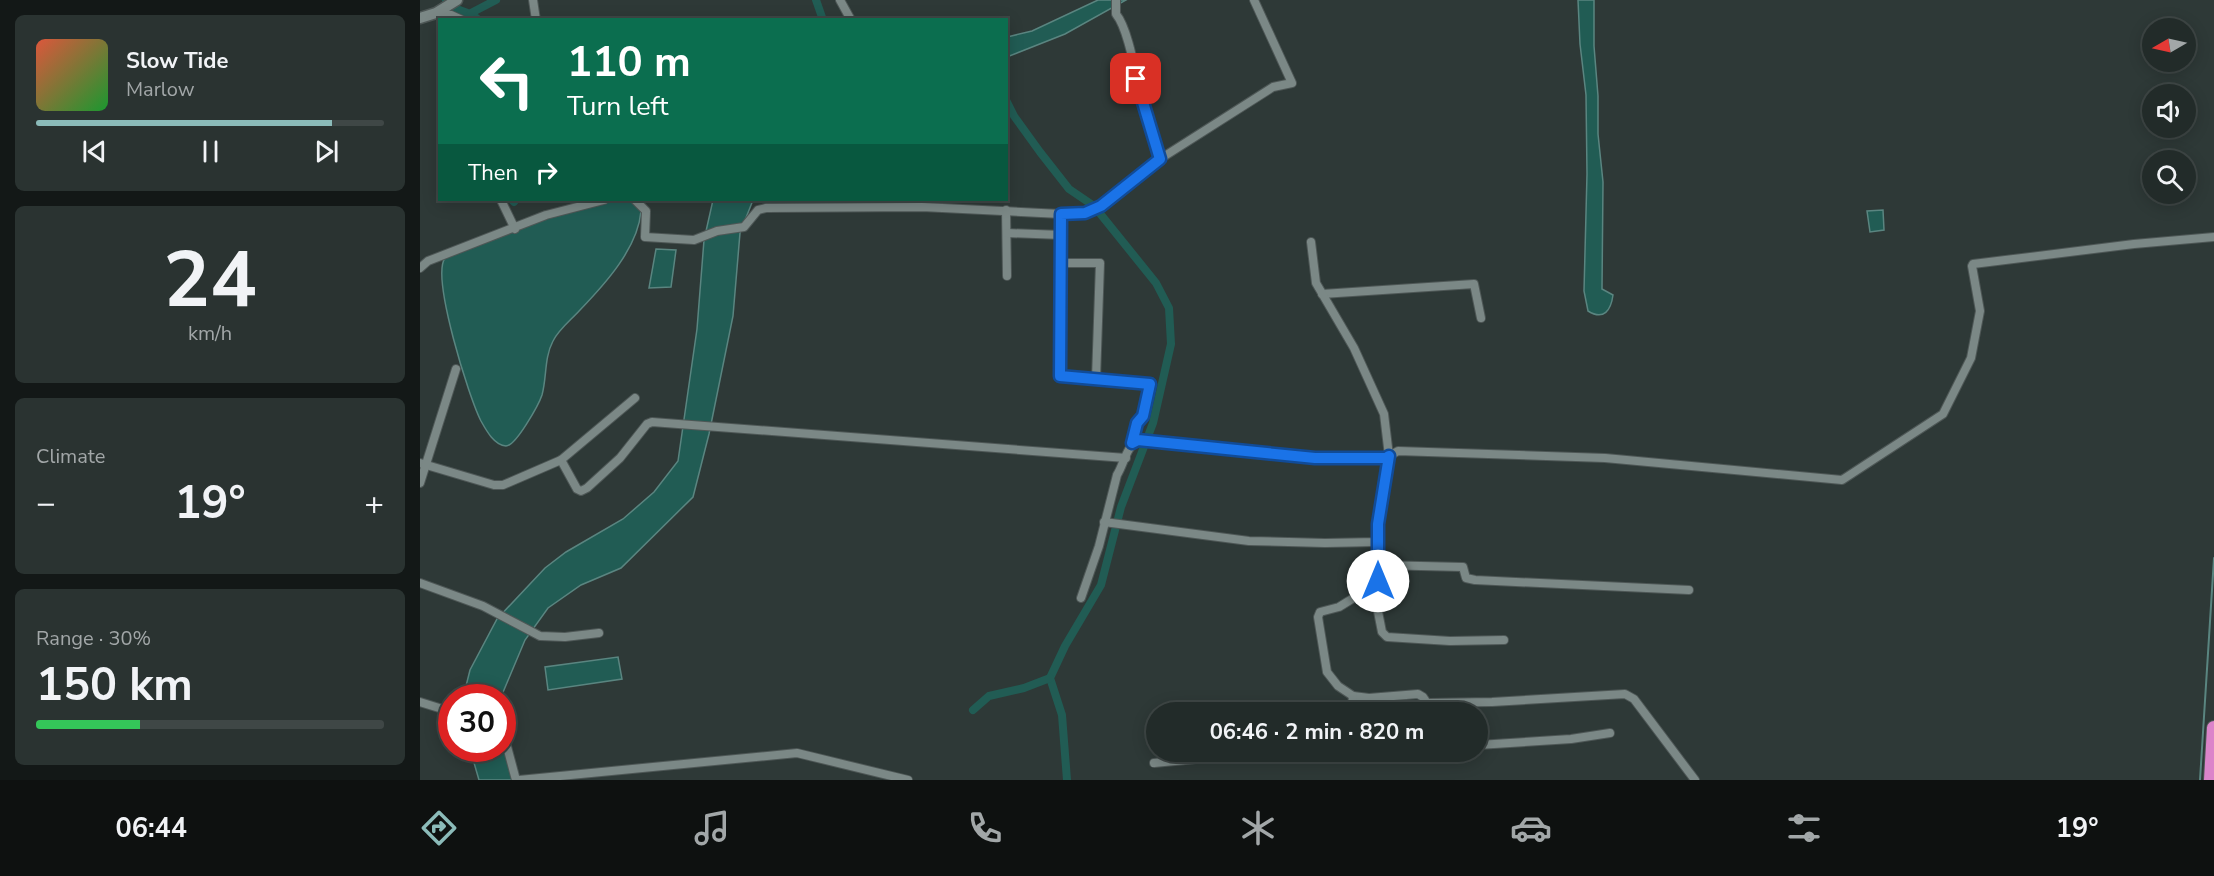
<!DOCTYPE html>
<html lang="en">
<head>
<meta charset="utf-8">
<style>
  :root { --surface:#222b29; --page:#2a3331; --text:#f1f3f6; --muted:#a2a7a8; --line:#3f4746; --accent:#8bbbb9 }
  body { margin:0; font-family:"Nunito Sans",sans-serif; background:var(--page); color:var(--text); height:100vh; display:flex; flex-direction:column; font-size:22px; white-space:nowrap }
  * { box-sizing:border-box; margin:0 }
  p { font-size:20px; color:var(--muted) }
  .icon { flex:none; width:33px; height:33px; fill:none; stroke:currentColor; stroke-width:2; stroke-linecap:round; stroke-linejoin:round }
  .map { position:relative; flex:1; overflow:hidden }
  .side { display:flex; flex-direction:column; gap:15px; padding:15px; background:#131817; width:420px }
  .side>* { flex:none }
  .top-card { position:absolute; left:18px; top:18px; width:570px; height:183px; border-radius:0px; box-shadow:0 3px 15px #0003,0 0 0 2px var(--line); background:#0b6e4f; color:#fff; overflow:hidden }
  .needle { width:39px; rotate:261deg }
  .tools { position:absolute; left:1722px; top:18px; display:grid; gap:12px }
  .tools a { display:grid; place-items:center; width:54px; height:54px; border-radius:50%; background:var(--surface); box-shadow:0 3px 15px #0003,0 0 0 2px var(--line); font-size:30px }
  .speed { position:absolute; left:18px; top:684px; display:flex; gap:12px; font-size:30px; font-weight:700; text-align:center }
  .speed>* { display:grid; place-content:center; width:78px; height:78px; border-radius:50%; background:var(--surface); box-shadow:0 3px 15px #0003,0 0 0 2px var(--line); line-height:1 }
  .speed .limit { border:9px solid #d22; background:#fff; color:#111 }
  .pin { position:absolute; display:grid; place-items:center; width:51px; height:51px; color:#fff; margin:-26px; border-radius:12px; box-shadow:0 3px 9px #0006 }
  .me { position:absolute; width:66px; margin:-33px; rotate:0deg; stroke-linejoin:round; filter:drop-shadow(0 0 4px #0008) }
  .turn { display:flex; align-items:center; gap:21px; height:126px; padding:0 30px; font-size:27px }
  .turn .icon { width:78px; height:78px; stroke-width:2.5 }
  .turn b { display:block; font-size:42px; line-height:51px }
  .then { display:flex; align-items:center; height:57px; padding:0 30px; background:#0003; gap:12px; font-size:22px }
  .big { font-size:45px; font-weight:700; line-height:1.1 }
  .side .tile { flex:1; display:flex; flex-direction:column; justify-content:center; gap:9px; min-width:0; padding:0 21px; border-radius:9px; background:var(--page) }
  .side .dial { align-items:center; gap:0 }
  .dial b { font-size:78px; line-height:1 }
  .song { display:flex; align-items:center; gap:18px }
  .cover { width:72px; height:72px; border-radius:9px; background:linear-gradient(135deg,hsl(10 70% 55%),hsl(130 70% 35%)) }
  .played { height:6px; border-radius:3px; background:linear-gradient(90deg,var(--accent) 85%,var(--line) 85%) }
  .keys { display:flex; justify-content:space-around; direction:ltr }
  .heat { display:flex; justify-content:space-between; align-items:center; font-size:33px; direction:ltr }
  .charge { height:9px; border-radius:4px; background:linear-gradient(90deg,#34c759 30%,var(--line) 0) }
  .trip { position:absolute; left:726px; top:702px; width:342px; height:60px; border-radius:30px; background:var(--surface); box-shadow:0 3px 15px #0003,0 0 0 2px var(--line); font-weight:700; line-height:60px; text-align:center }
  .dock { display:flex; height:96px; justify-content:space-around; align-items:center; background:#0e1110; color:var(--muted) }
  .dock .icon { width:42px; height:42px }
  .dock .current { color:var(--accent) }
  .dock b { font-size:27px; color:var(--text) }
  main { display:flex; flex:1; min-height:0 }
  .map>svg:first-child { display:block }
  .water { fill:#215c54; stroke:#5a8580; stroke-width:1.5 }
  .lines { fill:none; stroke-linecap:round; stroke-linejoin:round }
  .stream { stroke:#5a8580; stroke-width:2 }
  .canal { stroke:#215c54; stroke-width:8 }
  .minor-casing { stroke:#4e5756; stroke-width:10 }
  .tertiary-casing { stroke:#4e5756; stroke-width:13 }
  .trunk-casing { stroke:#4e5756; stroke-width:16 }
  .minor { stroke:#7b8886; stroke-width:8 }
  .tertiary { stroke:#7b8886; stroke-width:10 }
  .trunk { stroke:#db84ca; stroke-width:14 }
  .route-casing { stroke:#114b97; stroke-width:15 }
  .route { stroke:#1a73e8; stroke-width:10 }
</style>
</head>
<body>
<main>
<section class="side">
<div class="tile">
<div class="song"><i class="cover"></i><div><b>Slow Tide</b><p>Marlow</p></div></div>
<div class="played"></div>
<div class="keys"><svg class="icon" aria-label="previous" viewBox="0 0 24 24"><path d="M18 5L8 12l10 7zM5 5v14"/></svg><svg class="icon" aria-label="pause" viewBox="0 0 24 24"><path d="M8 5v14M16 5v14"/></svg><svg class="icon" aria-label="next" viewBox="0 0 24 24"><path d="M6 5l10 7-10 7zM19 5v14"/></svg></div>
</div>
<div class="tile dial"><b>24</b><p>km/h</p></div>
<div class="tile"><p>Climate</p>
<div class="heat"><a>−</a><b class="big">19°</b><a>+</a></div>
</div>
<div class="tile"><p>Range · 30%</p><b class="big">150 km</b><div class="charge"></div></div>
</section>
<div class="map">
<svg width="1794" height="780" viewBox="0 0 1794 780">
  <rect width="100%" height="100%" fill="#2e3937"/>
  <g class="water">
    <polygon points="678,0 706,0 645,34 587,57 587,37 612,31"/>
    <path d="M1158,0H1174V46L1178,96V134L1183,182L1182,289L1193,295C1191,310 1184,321 1168,311L1164,291L1167,174L1166,95L1160,44Z"/>
    <path d="M192,200H212L221,211C218,248 185,284 160,310C151,320 139,329 133,341C124,358 127,377 122,395C119,404 96,446 86,446C74,445 66,430 61,421C49,398 11,277 25,258L130,217Z"/>
    <polygon points="293,200 333,200 320,233 313,316 289,434 273,497 201,568 161,585 128,608 105,640 81,697 43,698 50,670 77,619 125,568 146,552 203,519 234,492 258,461 277,329 284,240"/>
    <polygon points="1463,210 1464,230 1450,232 1447,211"/>
    <polygon points="236,249 256,250 251,287 229,288"/>
    <polygon points="198,657 202,679 128,690 125,667"/>
    <polygon points="83,742 93,780 59,780 50,749 82,748"/>
  </g>
  <g class="lines">
    <polyline class="stream" points="1780,780 1794,558"/>
    <g class="canal">
      <path d="M26,0C40,15 45,8 59,20"/>
      <polyline points="396,0 403,20"/>
      <polyline points="51,13 76,0"/>
      <polyline points="586,100 594,116 620,152 649,189 674,206 736,283 749,308 751,344 733,423 701,507 681,585 645,646 630,678 642,715 647,780"/>
      <polyline points="92,200 94,202"/>
      <polyline points="553,710 569,696 604,688 630,678"/>
    </g>
    <defs>
      <g id="minor">
        <polyline points="113,0 116,20"/>
        <polyline points="420,0 431,20"/>
        <path d="M696,0V14C710,31 717,85 724,109C729,126 734,142 740,159"/>
        <polyline points="16,13 31,15 42,20"/>
        <polyline points="81,200 95,229"/>
        <polyline points="215,200 226,211 225,237 274,240 297,231 324,227 338,210 346,208 502,207 641,214 665,213 681,206 740,159 853,87 872,83 834,0"/>
        <polyline points="586,210 587,276"/>
        <polyline points="641,214 640,376 730,384 723,416 717,423 712,443"/>
        <polyline points="587,233 642,235"/>
        <polyline points="642,263 680,263 676,379"/>
        <polyline points="0,268 8,261 126,215 184,200"/>
        <polyline points="902,294 1054,284 1061,318"/>
        <polyline points="141,460 157,489 161,491 167,488 200,458 227,424 232,422 706,458"/>
        <polyline points="0,463 74,485 83,485 141,460 215,398"/>
        <polyline points="0,483 36,369"/>
        <polyline points="684,522 829,541 905,543 957,542 958,524 969,456 964,414 934,348 896,283 891,242"/>
        <polyline points="957,542 958,581 953,586 919,607 900,612 898,617 907,672 918,686 933,696 949,698 998,694 1003,697 1013,712"/>
        <polyline points="958,565 1043,567 1046,578 1055,580 1269,590"/>
        <polyline points="0,583 63,606 120,636 145,637 179,633"/>
        <polyline points="953,586 962,632 967,637 1030,641 1084,640"/>
        <path d="M661,598L679,546L697,475C704,464 706,447 718,440L895,458H966L978,451L1185,458L1422,480L1523,414L1551,358L1560,311L1552,266L1553,264L1714,244L1794,237"/>
        <polyline points="0,702 32,712"/>
        <polyline points="1007,703 1072,702 1205,694 1214,699 1275,780"/>
        <polyline points="855,712 932,706 933,696"/>
        <polyline points="82,728 96,780"/>
        <polyline points="1058,745 1151,739 1190,733"/>
        <polyline points="734,763 849,752"/>
        <polyline points="99,780 377,753 488,780"/>
      </g>
      <polyline id="tertiary" points="0,18 16,13 37,0"/>
      <polyline id="trunk" points="1791,780 1794,728"/>
    </defs>
    <use href="#minor" class="minor-casing"/>
    <use href="#tertiary" class="tertiary-casing"/>
    <use href="#trunk" class="trunk-casing"/>
    <use href="#minor" class="minor"/>
    <use href="#tertiary" class="tertiary"/>
    <use href="#trunk" class="trunk"/>
  </g>
  <g class="lines">
    <defs>
      <polyline id="route" points="716,79 740,159 681,206 665,213 641,214 640,376 730,384 723,416 717,423 712,443 718,440 895,458 966,458 969,456 958,524 958,581"/>
    </defs>
    <use href="#route" class="route-casing"/>
    <use href="#route" class="route"/>
  </g>
</svg>
<div class="tools">
<a><svg class="needle" viewBox="-14 -14 28 28"><path d="M0-13l5 13h-10z" fill="#e53935"/><path d="M0 13l5-13h-10z" fill="#a2a7a8"/></svg></a>
<a><svg class="icon" aria-label="sound" viewBox="0 0 24 24"><path d="M4 9h4l5-4v14l-5-4H4zM17 9q2 3 0 6"/></svg></a>
<a><svg class="icon" aria-label="search" viewBox="0 0 24 24"><circle cx="10" cy="10" r="6"/><path d="M15 15l6 6"/></svg></a>
</div>
<div class="speed"><div class="limit">30</div></div>
<div class="pin" style="left:716px;top:79px;background:#d93025"><svg class="icon" aria-label="arrive" viewBox="0 0 24 24"><path d="M6 21V4h12l-3 4 3 4H6"/></svg></div>
<svg class="me" style="left:958px;top:581px" viewBox="-20 -20 40 40"><circle r="19" fill="#fff"/><path d="M0-13L10 11 0 6-10 11z" fill="#1a73e8"/></svg>
<div class="trip">06:46 · 2 min · 820 m</div>
<div class="top-card">
<div class="turn"><svg class="icon" aria-label="left" viewBox="0 0 24 24"><path d="M17 20v-9H6M10 6l-5 5 5 5"/></svg><div><b>110 m</b>Turn left</div></div>
<div class="then">Then<svg class="icon" aria-label="right" viewBox="0 0 24 24"><path d="M7 20v-9h11M14 6l5 5-5 5"/></svg></div>
</div>
</div>
</main>
<nav class="dock">
<b>06:44</b>
<svg class="icon current" aria-label="directions" viewBox="0 0 24 24"><path d="M12 3l9 9-9 9-9-9zM9 14v-3h6M13 9l2 2-2 2"/></svg>
<svg class="icon" aria-label="music" viewBox="0 0 24 24"><path d="M9 18V5l10-2v13"/><circle cx="6" cy="18" r="3"/><circle cx="16" cy="16" r="3"/></svg>
<svg class="icon" aria-label="phone" viewBox="0 0 24 24"><path d="M5 4h4l2 5-3 2q2 4 5 5l2-3 5 2v4C11 20 4 13 5 4z"/></svg>
<svg class="icon" aria-label="climate" viewBox="0 0 24 24"><path d="M12 3v18M4 7l16 10M4 17L20 7"/></svg>
<svg class="icon" aria-label="car" viewBox="0 0 24 24"><path d="M5 17H2v-5l4-1 3-4h7l3 4 3 1v5h-3M9 17h6M6 11h13"/><circle cx="7" cy="17" r="2"/><circle cx="17" cy="17" r="2"/></svg>
<svg class="icon" aria-label="filters" viewBox="0 0 24 24"><path d="M4 7h16M4 17h16"/><circle cx="9" cy="7" r="2"/><circle cx="15" cy="17" r="2"/></svg>
<b>19°</b>
</nav>
</body>
</html>
